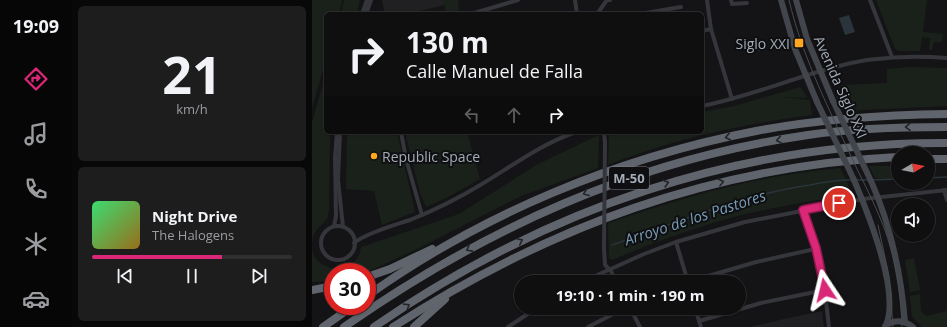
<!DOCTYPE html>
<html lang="es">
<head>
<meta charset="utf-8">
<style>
  :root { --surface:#0f0f10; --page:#1d1d1e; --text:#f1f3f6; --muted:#9b9c9f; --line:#2f2f30; --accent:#db2777 }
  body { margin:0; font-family:"Open Sans",sans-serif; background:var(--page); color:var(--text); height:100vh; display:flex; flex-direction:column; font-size:15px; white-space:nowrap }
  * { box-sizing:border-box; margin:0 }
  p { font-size:13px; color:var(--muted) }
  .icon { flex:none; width:22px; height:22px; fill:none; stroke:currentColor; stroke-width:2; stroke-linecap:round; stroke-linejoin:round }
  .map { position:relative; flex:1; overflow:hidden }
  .sheet { display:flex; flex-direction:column; gap:6px; padding:6px; background:#080809; width:240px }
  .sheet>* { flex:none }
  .top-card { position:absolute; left:12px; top:12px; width:380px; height:122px; border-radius:6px; box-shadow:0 1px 3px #0004,0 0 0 1px var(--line); background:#0f0f10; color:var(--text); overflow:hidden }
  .needle { width:26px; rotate:80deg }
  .tools { position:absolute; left:579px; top:146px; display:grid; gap:8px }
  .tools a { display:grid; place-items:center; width:44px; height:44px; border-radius:50%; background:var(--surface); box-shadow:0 1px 3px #0004,0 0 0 1px var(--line); font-size:20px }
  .speed { position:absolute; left:12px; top:263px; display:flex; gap:8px; font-size:20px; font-weight:700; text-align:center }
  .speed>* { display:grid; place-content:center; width:52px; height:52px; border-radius:50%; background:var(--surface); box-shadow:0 1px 3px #0004,0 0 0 1px var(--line); line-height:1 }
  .speed .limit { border:6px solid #d22; background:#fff; color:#111 }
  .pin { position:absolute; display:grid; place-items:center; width:34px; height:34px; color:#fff; margin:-17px; border:2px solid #fff; border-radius:50%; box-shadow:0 1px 4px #0007 }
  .me { position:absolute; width:44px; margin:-22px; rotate:350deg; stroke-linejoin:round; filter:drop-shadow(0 0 3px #0008) }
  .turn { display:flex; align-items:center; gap:14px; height:84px; padding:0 16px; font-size:18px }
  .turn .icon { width:52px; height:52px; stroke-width:2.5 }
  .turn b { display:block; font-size:28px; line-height:34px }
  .lanes { display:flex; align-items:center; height:38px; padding:0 16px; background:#0003; justify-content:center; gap:20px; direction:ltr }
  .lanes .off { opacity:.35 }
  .sheet .card { flex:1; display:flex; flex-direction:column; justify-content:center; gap:6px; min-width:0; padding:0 14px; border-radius:6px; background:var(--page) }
  .sheet .dial { align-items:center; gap:0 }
  .dial b { font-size:52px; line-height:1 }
  .song { display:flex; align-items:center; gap:12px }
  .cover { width:48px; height:48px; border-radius:6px; background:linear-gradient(135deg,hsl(140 70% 55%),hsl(40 70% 35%)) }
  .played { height:4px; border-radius:2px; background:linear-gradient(90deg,var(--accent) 65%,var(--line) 65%) }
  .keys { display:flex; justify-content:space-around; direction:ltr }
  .trip { position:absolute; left:202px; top:275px; width:232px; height:40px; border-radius:20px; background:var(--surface); box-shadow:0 1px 3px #0004,0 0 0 1px var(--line); font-weight:700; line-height:40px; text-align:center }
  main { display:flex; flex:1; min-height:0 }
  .dock { display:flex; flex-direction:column; width:72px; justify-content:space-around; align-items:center; background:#060606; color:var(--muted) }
  .dock .icon { width:28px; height:28px }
  .dock .on { color:var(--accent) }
  .dock b { font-size:18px; color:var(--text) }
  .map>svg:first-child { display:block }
  .built { fill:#202023 }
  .green { fill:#1a211a }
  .water { fill:#29343b }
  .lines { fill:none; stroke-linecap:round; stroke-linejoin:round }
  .stream { stroke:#29343b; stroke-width:1.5 }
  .street { stroke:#35363b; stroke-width:4 }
  .secondary { stroke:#42454b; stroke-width:6 }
  .highway { stroke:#60646d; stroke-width:8 }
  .tram { stroke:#474a50; stroke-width:1 }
  .street-bridge { stroke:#35363b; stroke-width:4 }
  .secondary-bridge { stroke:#42454b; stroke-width:6 }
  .oneway { stroke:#232428 }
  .route-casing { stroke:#8e194d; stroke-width:10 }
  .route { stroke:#db2777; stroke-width:7 }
  .poi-dot { fill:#ffa623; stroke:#0f0f11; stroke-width:1.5 }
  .labels { text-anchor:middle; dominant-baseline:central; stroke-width:4; stroke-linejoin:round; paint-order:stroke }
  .shield { fill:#0f0f11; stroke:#777d85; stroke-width:1 }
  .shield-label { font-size:13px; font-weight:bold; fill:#a4acb7 }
  .poi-label { font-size:14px; fill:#a4acb7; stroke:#0f0f11; text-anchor:end }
  .street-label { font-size:14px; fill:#a4acb7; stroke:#0f0f11 }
  .water-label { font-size:15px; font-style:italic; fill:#789db6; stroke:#0f0f11 }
</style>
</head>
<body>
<main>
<nav class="dock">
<b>19:09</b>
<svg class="icon on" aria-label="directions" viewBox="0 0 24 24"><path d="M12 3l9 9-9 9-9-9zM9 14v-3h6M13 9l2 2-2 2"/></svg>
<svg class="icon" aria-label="music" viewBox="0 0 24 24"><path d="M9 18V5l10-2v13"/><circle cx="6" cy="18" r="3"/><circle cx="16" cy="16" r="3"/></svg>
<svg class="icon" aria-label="phone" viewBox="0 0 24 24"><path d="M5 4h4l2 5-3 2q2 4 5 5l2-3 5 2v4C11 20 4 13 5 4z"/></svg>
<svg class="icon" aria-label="climate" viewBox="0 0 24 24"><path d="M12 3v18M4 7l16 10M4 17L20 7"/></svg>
<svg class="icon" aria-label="car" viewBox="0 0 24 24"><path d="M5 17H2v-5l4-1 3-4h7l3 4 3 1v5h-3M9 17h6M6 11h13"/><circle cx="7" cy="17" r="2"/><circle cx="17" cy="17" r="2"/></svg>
</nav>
<section class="sheet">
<div class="card dial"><b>21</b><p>km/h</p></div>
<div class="card">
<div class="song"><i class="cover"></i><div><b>Night Drive</b><p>The Halogens</p></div></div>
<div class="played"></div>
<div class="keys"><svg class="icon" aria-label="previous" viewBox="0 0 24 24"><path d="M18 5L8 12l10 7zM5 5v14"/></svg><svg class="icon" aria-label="pause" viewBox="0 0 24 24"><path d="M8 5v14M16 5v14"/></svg><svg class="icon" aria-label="next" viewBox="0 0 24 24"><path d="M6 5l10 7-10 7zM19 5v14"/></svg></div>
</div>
</section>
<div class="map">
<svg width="635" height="327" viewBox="0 0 635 327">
  <rect width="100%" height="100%" fill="#141416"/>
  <g class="built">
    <polygon points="70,0 132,0 133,5 99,13 73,14"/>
    <polygon points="510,311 512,327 437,327 472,319"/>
  </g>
  <g class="green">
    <polygon points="0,0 30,0 27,14 14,14 14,59 0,108"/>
    <polygon points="32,0 48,0 45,14 29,14"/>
    <polygon points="132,0 146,0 147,11 134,14"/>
    <polygon points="564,0 615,0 611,32 631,34 630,42 622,42 620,50 617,50 618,38 610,37 608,51 587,51 583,49"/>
    <polygon points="598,67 635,68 635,106 531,111 524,97 530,85 575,83 575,69"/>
    <path d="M14,74V132H18L17,209L16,217C8,229 2,227 0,244V122Z"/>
    <path d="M488,87L496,98L468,97L498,100L500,115C431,124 361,139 296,165L297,132H390V112L422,106Z"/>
    <polygon points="35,132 85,132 103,212 70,225 62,191 34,189"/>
    <polygon points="93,132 107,132 108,135 115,132 155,132 168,179 134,198 114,207 108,193"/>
    <path d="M287,135L286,168L209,196L101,251L55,272H21V281L0,282V247C1,251 1,256 4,259C13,270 33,272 43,261C47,258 48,251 49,247L147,214L226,164Z"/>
    <polygon points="557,166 586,166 586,176 576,180 563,178"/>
    <path d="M528,168C532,176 541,187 534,195C495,202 456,208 418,218C377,229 339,244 300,260L297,258L296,223C347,206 399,189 452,179C477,174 502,171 528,168Z"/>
    <polygon points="602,258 608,290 598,292 593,260"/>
    <polygon points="608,294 609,311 614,316 635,311 635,327 610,327 600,316 598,296"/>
  </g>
  <g class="water">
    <polygon points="537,15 543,32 533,35 527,18"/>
    <polygon points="447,40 450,50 434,53 432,45"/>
  </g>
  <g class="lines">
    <g class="stream">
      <polyline points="616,178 635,177"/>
      <polyline points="544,180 556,180"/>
      <polyline points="560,180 586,179"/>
      <path d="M300,245C365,222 429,195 498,185C512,182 526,180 540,180"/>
    </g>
    <g class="street">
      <polyline points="263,0 265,14"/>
      <polyline points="395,0 399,29 420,99"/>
      <polyline points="419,0 420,4 435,3"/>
      <polyline points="558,0 580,57"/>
      <polyline points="50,14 55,0"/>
      <polyline points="54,14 59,0"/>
      <polyline points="159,14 206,0"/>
      <polyline points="285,14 295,0 298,0"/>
      <polyline points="328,14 369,7"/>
      <polyline points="390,31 399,29"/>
      <path d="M390,106C435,97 476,80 519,68C557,57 596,55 635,58"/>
      <polyline points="28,132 26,180 31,227"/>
      <polyline points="89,132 94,159 110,215"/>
      <polyline points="292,132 293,143"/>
      <polyline points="632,190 635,200"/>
      <polyline points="491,210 511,275 517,327"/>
      <polyline points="22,226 24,216 23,158 25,132"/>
      <circle cx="26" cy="243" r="17"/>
      <polyline points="364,242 376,282"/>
      <path d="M42,243C54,233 83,225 98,220C123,210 147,198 170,184C200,166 229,144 264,132"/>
      <polyline points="292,248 293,265 299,271 304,282"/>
      <polyline points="270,282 332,254 364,242 433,222 551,199 635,190"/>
      <polyline points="376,282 444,262 503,249"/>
      <polyline points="318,308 328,327"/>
      <polyline points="383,308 389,327"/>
      <polyline points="387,321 449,303 513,290"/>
      <polyline points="196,327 225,308"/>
      <polyline points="276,327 313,308"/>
    </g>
    <g class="secondary">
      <polyline points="469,0 483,49 505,102"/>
      <polyline points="484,0 495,39 521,101"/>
      <path d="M542,180C556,213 588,292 574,325"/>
      <path d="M559,181C579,226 589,273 593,322"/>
      <path d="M573,326C582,319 592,320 601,327"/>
    </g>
    <g class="highway">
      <polyline points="616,159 635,159"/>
      <polyline points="55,277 78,269 120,249"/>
      <polyline points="0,290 21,286"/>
      <path d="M55,296C170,214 305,158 444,131C507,119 571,115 635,114"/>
      <polyline points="11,327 41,306"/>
      <path d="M32,327C174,228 323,160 496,135C542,128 589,127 635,127"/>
      <path d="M62,327C233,209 426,142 635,143"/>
      <path d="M81,327C236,227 401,166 586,157"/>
      <polyline points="102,327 133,299"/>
    </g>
    <g class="tram">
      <path d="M477,0C491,60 520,115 546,171C557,193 572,223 578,246C586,272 589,300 590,327"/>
      <polyline points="566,225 577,276 581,327"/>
    </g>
    <polyline class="street-bridge" points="292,248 293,143"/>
    <g class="secondary-bridge">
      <polyline points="521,101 559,181"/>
      <polyline points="505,102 542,180"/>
    </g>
  </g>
  <defs><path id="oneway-chevron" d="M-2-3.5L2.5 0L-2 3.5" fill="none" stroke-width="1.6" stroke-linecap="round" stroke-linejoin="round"/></defs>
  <g class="oneway">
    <use href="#oneway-chevron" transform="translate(596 127) rotate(178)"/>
    <use href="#oneway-chevron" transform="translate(416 137) rotate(168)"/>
    <use href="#oneway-chevron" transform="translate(467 140) rotate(170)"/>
    <use href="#oneway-chevron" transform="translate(409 182) rotate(-14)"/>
    <use href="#oneway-chevron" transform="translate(354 183) rotate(-16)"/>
    <use href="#oneway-chevron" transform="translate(274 193) rotate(159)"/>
    <use href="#oneway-chevron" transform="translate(208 241) rotate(-26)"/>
    <use href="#oneway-chevron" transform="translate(157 249) rotate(151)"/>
    <use href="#oneway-chevron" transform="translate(95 306) rotate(-32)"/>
  </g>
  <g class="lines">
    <defs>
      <polyline id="route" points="513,290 504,248 491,210 527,203"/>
    </defs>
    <use href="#route" class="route-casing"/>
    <use href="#route" class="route"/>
  </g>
  <g class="poi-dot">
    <rect x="482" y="38" width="10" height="10" rx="2"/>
    <circle cx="62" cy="156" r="4"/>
  </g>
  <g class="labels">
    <rect class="shield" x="297" y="167" width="40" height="22" rx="3"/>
    <g class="shield-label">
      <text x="317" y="178">M-50</text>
    </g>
    <g class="poi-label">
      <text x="478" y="43">Siglo XXI</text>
      <text x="70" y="156" text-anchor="start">Republic Space</text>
    </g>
    <g class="street-label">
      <text transform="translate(529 87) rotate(66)">Avenida Siglo XXI</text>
    </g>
    <g class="water-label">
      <text transform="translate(383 217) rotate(-18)">Arroyo de los Pastores</text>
    </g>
  </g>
</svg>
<div class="tools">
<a><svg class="needle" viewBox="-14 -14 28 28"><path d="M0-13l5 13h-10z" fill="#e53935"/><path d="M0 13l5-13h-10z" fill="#9b9c9f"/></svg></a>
<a><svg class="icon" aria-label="sound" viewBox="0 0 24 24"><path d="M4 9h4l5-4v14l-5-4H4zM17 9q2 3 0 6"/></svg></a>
</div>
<div class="speed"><div class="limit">30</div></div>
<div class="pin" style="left:527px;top:203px;background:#d93025"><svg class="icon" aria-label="arrive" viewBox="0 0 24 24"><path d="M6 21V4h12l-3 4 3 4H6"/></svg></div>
<svg class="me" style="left:513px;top:290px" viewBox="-20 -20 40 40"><path d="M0-17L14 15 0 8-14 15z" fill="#db2777" stroke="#fff" stroke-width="4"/></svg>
<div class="trip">19:10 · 1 min · 190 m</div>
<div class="top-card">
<div class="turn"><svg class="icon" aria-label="right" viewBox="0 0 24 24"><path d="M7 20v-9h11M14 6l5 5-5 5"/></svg><div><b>130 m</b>Calle Manuel de Falla</div></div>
<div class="lanes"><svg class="icon off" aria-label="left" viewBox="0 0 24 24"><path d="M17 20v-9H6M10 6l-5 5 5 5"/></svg><svg class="icon off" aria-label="ahead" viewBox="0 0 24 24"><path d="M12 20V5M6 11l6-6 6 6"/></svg><svg class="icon" aria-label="right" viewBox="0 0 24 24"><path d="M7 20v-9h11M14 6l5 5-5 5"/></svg></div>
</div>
</div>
</main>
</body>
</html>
